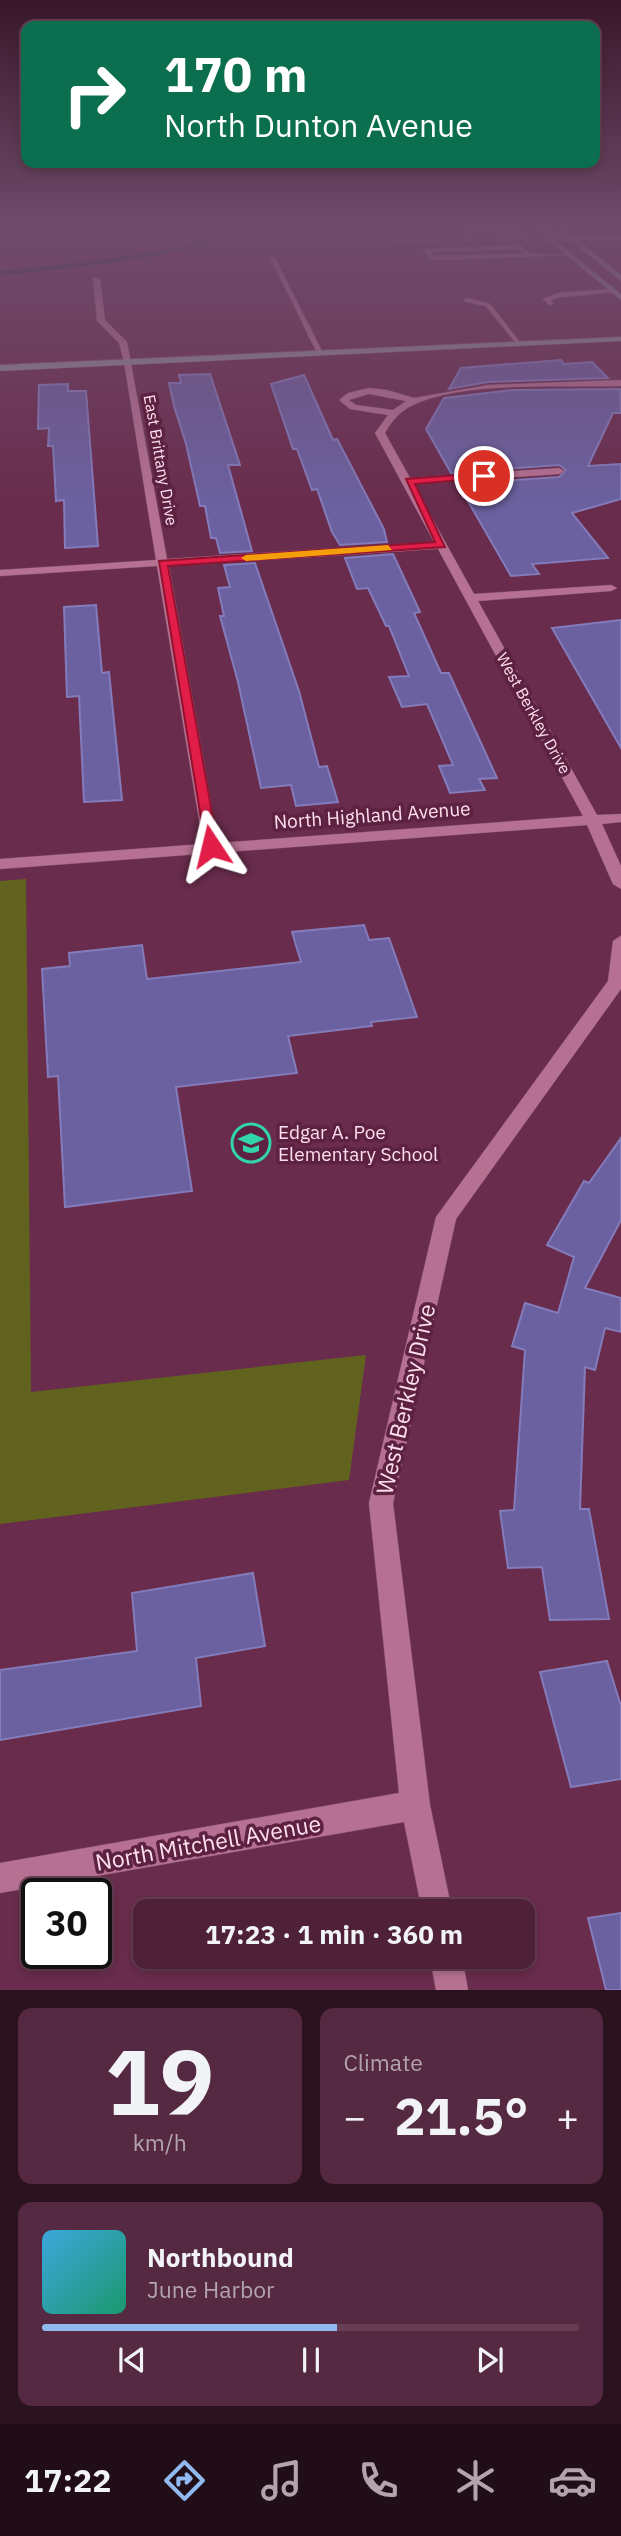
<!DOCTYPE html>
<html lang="en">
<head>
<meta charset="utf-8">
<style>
  :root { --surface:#4f2139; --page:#552941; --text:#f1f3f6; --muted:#b3a3ae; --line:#663e53; --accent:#90b9f0 }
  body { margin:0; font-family:"IBM Plex Sans",sans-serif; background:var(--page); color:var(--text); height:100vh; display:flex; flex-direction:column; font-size:26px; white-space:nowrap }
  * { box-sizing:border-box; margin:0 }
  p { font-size:23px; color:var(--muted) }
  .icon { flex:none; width:38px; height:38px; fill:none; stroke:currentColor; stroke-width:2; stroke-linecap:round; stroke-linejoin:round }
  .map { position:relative; height:1990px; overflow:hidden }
  .panel { display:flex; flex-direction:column; gap:18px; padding:18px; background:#2b121f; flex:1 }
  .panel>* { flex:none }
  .guide { position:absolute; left:21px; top:21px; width:579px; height:147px; border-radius:14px; box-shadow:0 4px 10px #0003,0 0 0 2px var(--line); background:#0b6e4f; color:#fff; overflow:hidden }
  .speed { position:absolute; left:21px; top:1878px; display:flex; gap:14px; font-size:35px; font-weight:700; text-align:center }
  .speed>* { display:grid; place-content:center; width:91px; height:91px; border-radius:50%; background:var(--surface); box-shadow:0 4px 10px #0003,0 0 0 2px var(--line); line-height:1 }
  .speed .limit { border:4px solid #111; border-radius:10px; background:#fff; color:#111 }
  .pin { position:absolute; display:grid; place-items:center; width:60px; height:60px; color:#fff; margin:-30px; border:4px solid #fff; border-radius:50%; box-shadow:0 2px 7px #0007 }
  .me { position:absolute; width:77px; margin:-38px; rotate:350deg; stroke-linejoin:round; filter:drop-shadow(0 0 5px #0008) }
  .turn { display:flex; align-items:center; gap:24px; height:147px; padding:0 28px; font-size:32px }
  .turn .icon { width:91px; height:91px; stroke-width:2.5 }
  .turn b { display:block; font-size:49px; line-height:60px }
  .big { font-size:52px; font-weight:700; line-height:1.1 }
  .panel .tile { flex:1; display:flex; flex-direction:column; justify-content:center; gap:10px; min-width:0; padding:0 24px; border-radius:14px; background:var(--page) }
  .panel .dial { align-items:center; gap:0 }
  .dial b { font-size:91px; line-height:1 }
  .song { display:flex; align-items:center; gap:21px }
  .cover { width:84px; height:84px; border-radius:10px; background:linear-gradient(135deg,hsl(200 70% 55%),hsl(160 70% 35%)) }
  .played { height:7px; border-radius:4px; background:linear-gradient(90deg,var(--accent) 55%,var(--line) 55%) }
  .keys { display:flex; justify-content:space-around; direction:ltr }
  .heat { display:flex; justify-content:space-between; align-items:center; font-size:38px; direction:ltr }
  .panel .tiles { flex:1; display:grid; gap:18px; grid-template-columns:1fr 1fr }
  .tile:last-child { grid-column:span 2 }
  .trip { position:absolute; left:133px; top:1899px; width:402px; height:70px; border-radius:14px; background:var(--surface); box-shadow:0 4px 10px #0003,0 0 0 2px var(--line); font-weight:700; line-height:70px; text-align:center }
  .tab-bar { display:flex; height:112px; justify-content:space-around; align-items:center; background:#200d17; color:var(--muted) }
  .tab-bar .icon { width:49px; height:49px }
  .tab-bar .active { color:var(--accent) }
  .tab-bar b { font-size:32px; color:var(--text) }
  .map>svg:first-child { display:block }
  .green { fill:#62621f }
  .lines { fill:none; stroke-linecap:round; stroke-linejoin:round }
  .stream { stroke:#152b36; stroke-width:4.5 }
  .building { fill:#6b61a0; stroke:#847bbb; stroke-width:2 }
  .service-casing { stroke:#814e6a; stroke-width:2 }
  .minor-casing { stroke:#814e6a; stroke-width:1 }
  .secondary-casing { stroke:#814e6a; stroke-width:1 }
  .service { fill:#b67192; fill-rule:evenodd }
  .minor { fill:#b67192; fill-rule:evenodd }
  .secondary { fill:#8e8d98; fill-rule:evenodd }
  .route { fill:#e11d48; stroke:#92132f; stroke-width:2 }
  .slow { fill:#f59e0b }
  .labels { text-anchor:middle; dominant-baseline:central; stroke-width:7; stroke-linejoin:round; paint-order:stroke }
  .far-street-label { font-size:16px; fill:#fedfed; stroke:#5d2141 }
  .street-label { font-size:19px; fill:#fedfed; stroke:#5d2141 }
  .poi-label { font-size:19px; fill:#fedfed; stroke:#5d2141; text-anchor:start }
  .near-street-label { font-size:23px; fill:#fedfed; stroke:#5d2141 }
</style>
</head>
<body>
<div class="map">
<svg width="621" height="1990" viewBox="0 0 621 1990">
  <rect width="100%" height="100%" fill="#692c4c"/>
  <polygon class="green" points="26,879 31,1392 366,1355 349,1480 0,1524 0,881"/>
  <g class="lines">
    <path class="stream" d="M0,273C86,265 169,255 252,231"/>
  </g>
  <g class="building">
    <polygon points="561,360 564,364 592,362 608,378 488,382 449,389 461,368"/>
    <polygon points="210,374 240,465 228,465 252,551 220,553 216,538 211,538 205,506 200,506 186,444 174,406 169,383 181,383 179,375"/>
    <polygon points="304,375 333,440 337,439 384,529 387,542 340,545 332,532 317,489 312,490 297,449 293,449 271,384"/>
    <polygon points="68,384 68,391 86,391 98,546 65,548 64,500 56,501 53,446 48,446 49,428 38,429 39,385"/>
    <polygon points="620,389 621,413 613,413 588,466 621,464 621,499 572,513 608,558 532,564 539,574 511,576 458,484 559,477 566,470 559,465 451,473 426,429 444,398 513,390"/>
    <polygon points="393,554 420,612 414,613 441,673 449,673 497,778 479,779 485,790 450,793 439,766 453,765 427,704 402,707 389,677 409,676 389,626 386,626 368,588 357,589 345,558"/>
    <polygon points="255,563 299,691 319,767 327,766 338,802 296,806 291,785 261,788 238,682 220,616 224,616 218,588 230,587 224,565"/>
    <polygon points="96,605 102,673 109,672 122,800 84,802 79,696 67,697 64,607"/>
    <polygon points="621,620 621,748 552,628"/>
    <polygon points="364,925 369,940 389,938 417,1017 371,1022 372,1026 288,1036 297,1073 176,1087 192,1191 65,1207 58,1076 48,1077 42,969 70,966 69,953 142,945 147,979 301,962 292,932"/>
    <polygon points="621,1138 621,1220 585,1288 621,1298 621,1332 605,1328 595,1370 585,1367 580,1509 589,1509 609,1619 550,1620 542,1567 508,1568 500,1511 514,1510 525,1350 512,1346 525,1303 558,1313 574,1257 547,1245 584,1181 589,1183"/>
    <polygon points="253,1573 265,1646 196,1658 201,1706 0,1740 0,1670 137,1651 132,1593"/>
    <polygon points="607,1661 621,1706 621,1779 571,1787 540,1672"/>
    <polygon points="621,1913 621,1990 606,1990 588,1918"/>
  </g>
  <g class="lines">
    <defs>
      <g id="service">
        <polygon points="464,231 517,231 524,237 504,241 502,238 517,236 512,232 467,234 471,240 468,242 461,233"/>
        <polygon points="438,239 440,242 394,243 397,241"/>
        <path d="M520,245L531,254L574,255L433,260L423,250ZM519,249L525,254L434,256L430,251Z"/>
        <polygon points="614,289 616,292 560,297 550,300 553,303 550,305 543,299 559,293"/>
        <polygon points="466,298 490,304 521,344 517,344 486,306 464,301"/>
      </g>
      <g id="minor">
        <polygon points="621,236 621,240 550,241 553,239"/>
        <polygon points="270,257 275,258 324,355 317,353"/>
        <path d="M93,277L100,279L105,320L127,342L167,559L434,542L375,433L388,415L350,409L339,400L348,393L369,388L387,390L414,398L488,385L621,380V386C563,388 462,380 411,406C399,412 391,422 385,433L410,478L559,468L564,471L559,474L413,484L474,594L611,585L617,588L611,591L478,601L597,815L621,814V822L602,824L621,866V889L613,884L587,825L0,869V859L203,844L157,566L0,576V570L156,560L124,362L119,343L97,321ZM369,394L406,401L393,410L356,405L349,400ZM438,549L583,816L218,843L169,566Z"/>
        <polygon points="621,936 621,989 456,1219 393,1503 430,1805 452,1911 422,1911 404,1822 0,1893 0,1863 399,1793 369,1503 436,1217 608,981 613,941"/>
        <polygon points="430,1956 462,1956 468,1990 436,1990"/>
      </g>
      <g id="secondary">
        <polygon points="537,231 544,231 621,294 621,300"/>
        <polygon points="560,231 567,231 621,275 621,281"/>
        <polygon points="621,337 621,341 0,371 0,365"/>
      </g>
    </defs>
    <use href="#service" class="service-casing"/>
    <use href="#minor" class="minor-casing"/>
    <use href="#secondary" class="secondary-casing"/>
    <use href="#service" class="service"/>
    <use href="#minor" class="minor"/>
    <use href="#secondary" class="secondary"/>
  </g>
  <linearGradient id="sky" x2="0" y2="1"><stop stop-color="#3a182a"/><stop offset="0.45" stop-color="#704b6c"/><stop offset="1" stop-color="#704b6c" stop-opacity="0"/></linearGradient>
  <rect width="621" height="509" fill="url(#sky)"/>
  <polygon class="route" points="484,473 487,478 415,484 445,547 168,566 218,846 206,849 159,561 435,542 406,479"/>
  <polygon class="slow" points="388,545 392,550 246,561 241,558 246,555"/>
  <defs>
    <symbol id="school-ring" viewBox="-11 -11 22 22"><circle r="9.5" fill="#5d2141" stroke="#32d4a9" stroke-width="1.5"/><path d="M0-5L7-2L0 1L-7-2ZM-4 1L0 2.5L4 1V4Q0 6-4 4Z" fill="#32d4a9"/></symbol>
  </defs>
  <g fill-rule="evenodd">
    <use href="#school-ring" x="229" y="1121" width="44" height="44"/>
  </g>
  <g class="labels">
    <g class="far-street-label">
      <text transform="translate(161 460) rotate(80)">East Brittany Drive</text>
      <text transform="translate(534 713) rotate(61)">West Berkley Drive</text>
    </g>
    <g class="street-label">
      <text transform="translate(372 815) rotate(-4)">North Highland Avenue</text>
    </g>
    <g class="poi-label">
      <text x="278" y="1132">Edgar A. Poe<tspan x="278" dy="22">Elementary School</tspan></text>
    </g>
    <g class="near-street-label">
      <text transform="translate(405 1399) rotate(-77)">West Berkley Drive</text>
      <text transform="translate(208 1842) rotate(-10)">North Mitchell Avenue</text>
    </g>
  </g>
</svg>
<div class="speed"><div class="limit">30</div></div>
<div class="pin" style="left:484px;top:476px;background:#d93025"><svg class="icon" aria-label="arrive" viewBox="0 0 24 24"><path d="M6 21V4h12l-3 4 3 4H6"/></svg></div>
<svg class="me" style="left:211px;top:846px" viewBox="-20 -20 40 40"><path d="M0-17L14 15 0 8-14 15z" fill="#e11d48" stroke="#fff" stroke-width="4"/></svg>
<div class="trip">17:23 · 1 min · 360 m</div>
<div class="guide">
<div class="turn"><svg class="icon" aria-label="right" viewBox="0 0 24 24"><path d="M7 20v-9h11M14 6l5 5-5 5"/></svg><div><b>170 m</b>North Dunton Avenue</div></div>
</div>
</div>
<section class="panel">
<div class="tiles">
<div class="tile dial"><b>19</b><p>km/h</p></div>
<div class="tile"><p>Climate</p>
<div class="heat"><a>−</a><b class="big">21.5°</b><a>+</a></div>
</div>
<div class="tile">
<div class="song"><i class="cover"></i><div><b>Northbound</b><p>June Harbor</p></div></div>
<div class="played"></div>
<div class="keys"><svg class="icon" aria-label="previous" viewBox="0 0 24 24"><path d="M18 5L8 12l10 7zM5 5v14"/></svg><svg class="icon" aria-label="pause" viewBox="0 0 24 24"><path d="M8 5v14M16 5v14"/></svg><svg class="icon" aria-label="next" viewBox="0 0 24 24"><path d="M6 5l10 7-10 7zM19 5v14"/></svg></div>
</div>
</div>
</section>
<nav class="tab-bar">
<b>17:22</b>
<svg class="icon active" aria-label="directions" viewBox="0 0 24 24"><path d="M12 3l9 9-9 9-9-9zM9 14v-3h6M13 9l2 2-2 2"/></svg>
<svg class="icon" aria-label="music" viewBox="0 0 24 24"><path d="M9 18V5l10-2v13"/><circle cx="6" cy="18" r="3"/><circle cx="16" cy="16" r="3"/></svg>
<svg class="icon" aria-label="phone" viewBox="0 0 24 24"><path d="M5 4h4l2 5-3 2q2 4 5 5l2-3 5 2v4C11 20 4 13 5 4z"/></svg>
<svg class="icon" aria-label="climate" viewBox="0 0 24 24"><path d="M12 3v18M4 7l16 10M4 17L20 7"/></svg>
<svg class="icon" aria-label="car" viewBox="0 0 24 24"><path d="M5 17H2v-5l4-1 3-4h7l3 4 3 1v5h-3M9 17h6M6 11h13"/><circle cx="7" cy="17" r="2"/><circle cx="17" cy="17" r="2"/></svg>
</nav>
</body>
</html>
